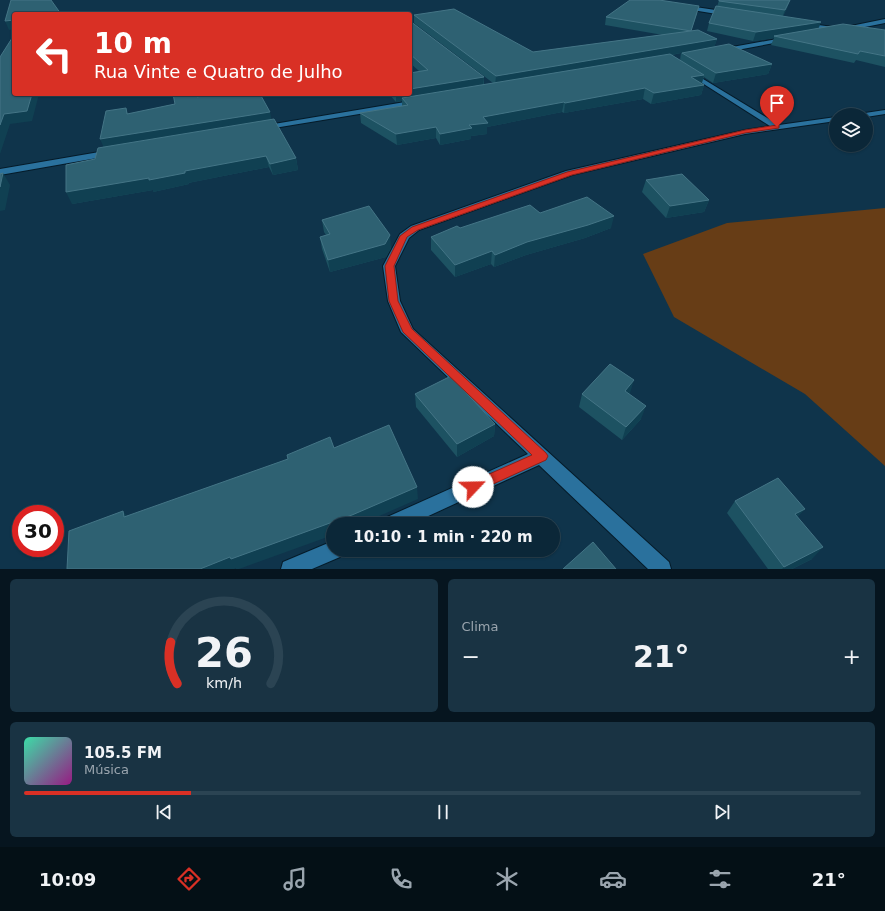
<!DOCTYPE html>
<html lang="pt">
<head>
<meta charset="utf-8">
<style>
  :root { --surface:#0b2738; --page:#193343; --text:#f1f3f6; --muted:#9aa5ae; --line:#2b4453; --accent:#d93025 }
  body { margin:0; font-family:"DejaVu Sans",sans-serif; background:var(--page); color:var(--text); height:100vh; display:flex; flex-direction:column; font-size:15px; white-space:nowrap }
  * { box-sizing:border-box; margin:0 }
  p { font-size:13px; color:var(--muted) }
  .icon { flex:none; width:22px; height:22px; fill:none; stroke:currentColor; stroke-width:2; stroke-linecap:round; stroke-linejoin:round }
  .map { position:relative; height:569px; overflow:hidden }
  .details { display:flex; flex-direction:column; gap:10px; padding:10px; background:#06151f; flex:1 }
  .details>* { flex:none }
  .banner { position:absolute; left:12px; top:12px; width:400px; height:84px; border-radius:4px; box-shadow:0 1px 3px #0004,0 0 0 1px var(--line); background:#d93025; color:#fff; overflow:hidden }
  .tools { position:absolute; left:829px; top:108px; display:grid; gap:8px }
  .tools a { display:grid; place-items:center; width:44px; height:44px; border-radius:50%; background:var(--surface); box-shadow:0 1px 3px #0004,0 0 0 1px var(--line); font-size:20px }
  .speed { position:absolute; left:12px; top:505px; display:flex; gap:8px; font-size:20px; font-weight:700; text-align:center }
  .speed>* { display:grid; place-content:center; width:52px; height:52px; border-radius:50%; background:var(--surface); box-shadow:0 1px 3px #0004,0 0 0 1px var(--line); line-height:1 }
  .speed .limit { border:6px solid #d22; background:#fff; color:#111 }
  .pin { position:absolute; display:grid; place-items:center; width:34px; height:34px; color:#fff; margin:-41px -17px; border-radius:50% 50% 50% 0; rotate:-45deg; box-shadow:0 0 4px #0007 }
  .pin .icon { rotate:45deg }
  .me { position:absolute; width:44px; margin:-22px; rotate:66deg; stroke-linejoin:round; filter:drop-shadow(0 0 3px #0008) }
  .turn { display:flex; align-items:center; gap:14px; height:84px; padding:0 16px; font-size:18px }
  .turn .icon { width:52px; height:52px; stroke-width:2.5 }
  .turn b { display:block; font-size:28px; line-height:34px }
  .big { font-size:30px; font-weight:700; line-height:1.1 }
  .details .card { flex:1; display:flex; flex-direction:column; justify-content:center; gap:6px; min-width:0; padding:0 14px; border-radius:6px; background:var(--page) }
  .details .dial { align-items:center; gap:0 }
  .dial svg { height:104px; overflow:visible; fill:none; stroke:var(--line); stroke-width:7; stroke-linecap:round; text-anchor:middle }
  .dial text { fill:var(--text); stroke:none }
  .song { display:flex; align-items:center; gap:12px }
  .cover { width:48px; height:48px; border-radius:6px; background:linear-gradient(135deg,hsl(160 70% 55%),hsl(310 70% 35%)) }
  .played { height:4px; border-radius:2px; background:linear-gradient(90deg,var(--accent) 20%,var(--line) 20%) }
  .keys { display:flex; justify-content:space-around; direction:ltr }
  .heat { display:flex; justify-content:space-between; align-items:center; font-size:22px; direction:ltr }
  .details .tiles { flex:1; display:grid; gap:10px; grid-template-columns:1fr 1fr }
  .card:last-child { grid-column:span 2 }
  .trip { position:absolute; left:326px; top:517px; width:234px; height:40px; border-radius:20px; background:var(--surface); box-shadow:0 1px 3px #0004,0 0 0 1px var(--line); font-weight:700; line-height:40px; text-align:center }
  .tabs { display:flex; height:64px; justify-content:space-around; align-items:center; background:#041016; color:var(--muted) }
  .tabs .icon { width:28px; height:28px }
  .tabs .current { color:var(--accent) }
  .tabs b { font-size:18px; color:var(--text) }
  .map>svg:first-child { display:block }
  .green { fill:#673d16 }
  .lines { fill:none; stroke-linecap:round; stroke-linejoin:round }
  .street-casing { stroke:#051b29; stroke-width:2 }
  .street { fill:#2a719d; fill-rule:evenodd }
  .wall { fill:#1d5262; fill-rule:evenodd }
  .shaded-wall { fill:#104052 }
  .building { fill:#2e6172; stroke:#447586 }
  .route { fill:#d93025; stroke:#8d1f18 }
</style>
</head>
<body>
<div class="map">
<svg width="885" height="569" viewBox="0 0 885 569">
  <rect width="100%" height="100%" fill="#0f344b"/>
  <polygon class="green" points="885,208 885,466 805,394 674,317 643,254 727,223"/>
  <g class="lines">
    <defs>
      <g id="street">
        <polygon points="682,5 729,12 732,14 729,16 680,8 679,7"/>
        <polygon points="885,19 885,23 840,32 803,27 800,25 803,23 841,28"/>
        <polygon points="788,37 791,39 790,40 721,53 718,51 721,49"/>
        <polygon points="690,71 779,125 836,117 836,121 745,134 572,175 419,230 409,238 395,266 400,301 413,329 669,562 671,569 648,569 539,465 411,524 382,524 385,518 528,454 401,332 388,301 383,266 400,234 411,226 566,171 745,130 770,126 688,74 688,72"/>
        <polygon points="417,100 421,102 420,104 262,130 258,128 262,126"/>
        <polygon points="885,110 885,114 866,117 866,115 861,115 865,113"/>
        <polygon points="111,150 115,153 114,155 0,175 0,169"/>
        <polygon points="333,541 333,550 342,550 340,557 312,569 281,569 283,562"/>
      </g>
    </defs>
    <use href="#street" class="street-casing"/>
    <use href="#street" class="street"/>
  </g>
  <g class="wall">
    <polygon points="719,0 790,0 787,8 783,16 818,29 885,30 885,67 856,60 854,63 771,45 774,38 753,41 707,31 709,23 717,7"/>
    <path d="M697,14L691,31L717,39L714,47L772,64L768,74L713,83L704,77L702,83L704,85L701,95L651,104L643,99L564,113L562,112L487,127V134L471,136V139L440,145L436,138L397,145L361,123L360,113L402,106V101L396,102L389,94H410L419,71L410,63V21L484,77V85L493,83L414,23V15L533,52L663,35L605,25L606,17ZM681,53L680,60L672,55Z"/>
    <polygon points="197,97 272,120 296,158 298,170 273,175 269,167 188,183 189,184 153,192 153,190 72,204 95,159 103,147 126,108 128,114 175,104"/>
    <polygon points="646,180 709,200 704,212 666,218 642,192"/>
    <polygon points="540,213 611,228 585,238 526,255 494,267 491,264 455,277 431,250 431,237 460,228"/>
    <polygon points="322,220 391,248 386,257 330,272 322,249 320,237 326,235 324,232"/>
    <polygon points="630,393 629,394 641,419 622,440 579,407 582,394"/>
    <polygon points="415,394 495,424 494,436 457,457 416,407"/>
    <polygon points="735,501 798,517 812,559 792,569 768,569 727,513"/>
  </g>
  <g class="shaded-wall">
    <polygon points="790,0 787,8 782,18 785,10"/>
    <polygon points="14,20 14,29 9,30 5,21"/>
    <polygon points="821,22 818,30 774,36 774,38 753,41 756,32"/>
    <polygon points="717,39 714,48 682,53 681,53 495,85 496,76"/>
    <polygon points="772,64 768,74 713,83 716,73"/>
    <polygon points="704,75 701,85 691,77"/>
    <polygon points="484,77 483,87 402,98 402,101 396,102 396,94 410,94 410,89"/>
    <polygon points="704,85 701,95 651,104 654,93"/>
    <polygon points="645,88 643,99 564,113 565,103"/>
    <polygon points="32,94 39,94 32,121 10,124 0,154 0,125 4,114"/>
    <polygon points="564,102 562,112 487,127 487,134 471,136 471,139 440,145 440,134 469,125 483,117"/>
    <polygon points="270,112 272,122 105,150 100,139"/>
    <polygon points="436,127 436,138 397,145 396,134"/>
    <polygon points="266,156 269,167 188,183 189,184 153,192 153,190 72,204 66,192"/>
    <polygon points="296,158 298,170 273,175 270,164"/>
    <polygon points="3,173 10,185 5,210 0,211 0,187"/>
    <polygon points="709,200 704,212 666,218 670,206"/>
    <polygon points="614,216 611,228 585,238 526,255 494,267 495,255 527,242"/>
    <polygon points="390,235 391,248 386,257 330,272 328,260"/>
    <polygon points="492,251 491,264 455,277 455,265"/>
    <polygon points="634,380 630,393 621,404 625,391"/>
    <polygon points="646,406 641,419 622,440 626,427"/>
    <polygon points="495,424 494,436 457,457 457,444"/>
    <polygon points="417,487 418,499 361,524 333,524 333,535 239,569 236,569 236,568 234,569 200,569 230,557"/>
    <polygon points="805,509 794,521 795,514"/>
    <polygon points="123,511 132,523 124,517"/>
    <polygon points="823,547 812,559 792,569 782,569 784,567"/>
  </g>
  <g class="building">
    <polygon points="11,0 51,0 61,14 14,14 14,20 5,21"/>
    <polygon points="630,0 659,0 699,6 691,31 606,17"/>
    <polygon points="719,0 790,0 785,10 719,1"/>
    <polygon points="716,6 821,22 756,32 709,23"/>
    <polygon points="454,9 533,52 698,30 717,39 496,76 414,15"/>
    <polygon points="410,21 484,77 410,89 410,73 428,70 410,54"/>
    <polygon points="843,24 885,30 885,56 860,51 858,54 774,36"/>
    <polygon points="14,35 14,94 32,94 27,111 4,114 0,125 0,57"/>
    <polygon points="729,44 772,64 716,73 682,53"/>
    <polygon points="670,54 704,75 691,77 704,85 654,93 645,88 565,103 564,102 483,117 488,123 469,125 472,128 440,134 436,127 396,134 360,113 408,105 402,98"/>
    <polygon points="173,94 196,94 197,97 211,94 260,94 270,112 100,139 106,111 126,108 127,114 175,104"/>
    <polygon points="274,119 296,158 270,164 266,156 185,171 185,173 149,180 149,178 66,192 66,165 95,159 98,148"/>
    <polygon points="3,173 0,187 0,174"/>
    <polygon points="682,174 709,200 670,206 646,180"/>
    <polygon points="587,197 614,216 588,225 527,242 495,255 492,251 455,265 431,237 457,226 460,228 530,205 540,213"/>
    <polygon points="369,206 390,235 385,244 328,260 320,237 330,234 322,220"/>
    <polygon points="610,364 634,380 625,391 646,406 626,427 582,394"/>
    <polygon points="451,376 495,424 457,444 415,394"/>
    <polygon points="389,425 417,487 352,515 231,559 230,557 200,569 67,569 69,531 123,511 124,517 288,459 287,455 330,437 334,448"/>
    <polygon points="778,478 805,509 795,514 823,547 784,567 735,501"/>
    <polygon points="593,542 616,569 563,569"/>
  </g>
  <polygon class="route" points="777,125 779,125 779,128 745,133 572,175 418,230 407,237 394,266 398,301 412,329 546,453 548,456 546,460 478,491 473,493 469,491 467,487 469,483 532,455 403,332 389,301 385,266 400,236 412,227 567,172 745,130"/>
</svg>
<div class="tools">
<a><svg class="icon" aria-label="layers" viewBox="0 0 24 24"><path d="M12 4l9 5-9 5-9-5zM3 14l9 5 9-5"/></svg></a>
</div>
<div class="speed"><div class="limit">30</div></div>
<div class="pin" style="left:777px;top:127px;background:#d93025"><svg class="icon" aria-label="arrive" viewBox="0 0 24 24"><path d="M6 21V4h12l-3 4 3 4H6"/></svg></div>
<svg class="me" style="left:473px;top:487px" viewBox="-20 -20 40 40"><circle r="19" fill="#fff"/><path d="M0-13L10 11 0 6-10 11z" fill="#d93025"/></svg>
<div class="trip">10:10 · 1 min · 220 m</div>
<div class="banner">
<div class="turn"><svg class="icon" aria-label="left" viewBox="0 0 24 24"><path d="M17 20v-9H6M10 6l-5 5 5 5"/></svg><div><b>10 m</b>Rua Vinte e Quatro de Julho</div></div>
</div>
</div>
<section class="details">
<div class="tiles">
<div class="card dial"><svg viewBox="0 0 100 80">
<path d="M14 69A42 42 0 1 1 86 69"/>
<path d="M14 69A42 42 0 0 1 9 37" stroke="#d93025"/>
<text x="50" y="56" font-size="32" font-weight="700">26</text>
<text x="50" y="72" font-size="11">km/h</text>
</svg></div>
<div class="card"><p>Clima</p>
<div class="heat"><a>−</a><b class="big">21°</b><a>+</a></div>
</div>
<div class="card">
<div class="song"><i class="cover"></i><div><b>105.5 FM</b><p>Música</p></div></div>
<div class="played"></div>
<div class="keys"><svg class="icon" aria-label="previous" viewBox="0 0 24 24"><path d="M18 5L8 12l10 7zM5 5v14"/></svg><svg class="icon" aria-label="pause" viewBox="0 0 24 24"><path d="M8 5v14M16 5v14"/></svg><svg class="icon" aria-label="next" viewBox="0 0 24 24"><path d="M6 5l10 7-10 7zM19 5v14"/></svg></div>
</div>
</div>
</section>
<nav class="tabs">
<b>10:09</b>
<svg class="icon current" aria-label="directions" viewBox="0 0 24 24"><path d="M12 3l9 9-9 9-9-9zM9 14v-3h6M13 9l2 2-2 2"/></svg>
<svg class="icon" aria-label="music" viewBox="0 0 24 24"><path d="M9 18V5l10-2v13"/><circle cx="6" cy="18" r="3"/><circle cx="16" cy="16" r="3"/></svg>
<svg class="icon" aria-label="phone" viewBox="0 0 24 24"><path d="M5 4h4l2 5-3 2q2 4 5 5l2-3 5 2v4C11 20 4 13 5 4z"/></svg>
<svg class="icon" aria-label="climate" viewBox="0 0 24 24"><path d="M12 3v18M4 7l16 10M4 17L20 7"/></svg>
<svg class="icon" aria-label="car" viewBox="0 0 24 24"><path d="M5 17H2v-5l4-1 3-4h7l3 4 3 1v5h-3M9 17h6M6 11h13"/><circle cx="7" cy="17" r="2"/><circle cx="17" cy="17" r="2"/></svg>
<svg class="icon" aria-label="filters" viewBox="0 0 24 24"><path d="M4 7h16M4 17h16"/><circle cx="9" cy="7" r="2"/><circle cx="15" cy="17" r="2"/></svg>
<b>21°</b>
</nav>
</body>
</html>
